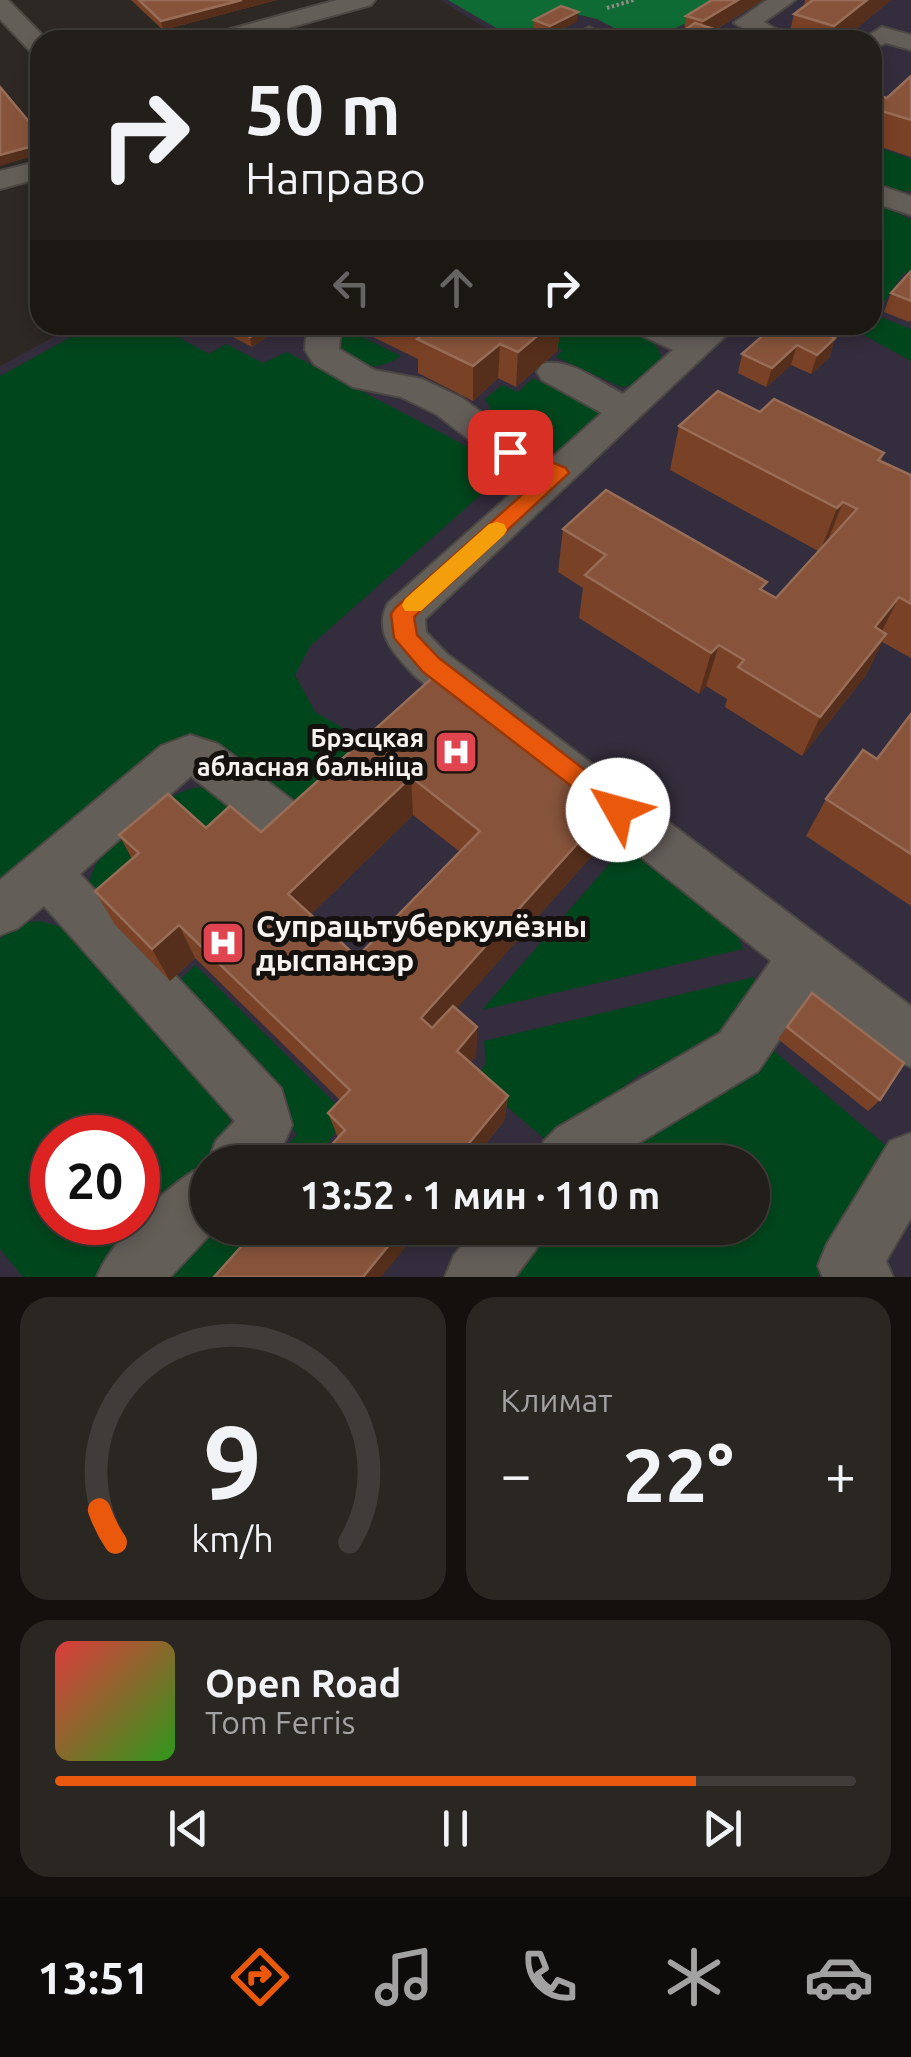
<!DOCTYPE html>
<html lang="ru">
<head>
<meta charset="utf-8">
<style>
  :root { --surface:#221e1a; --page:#2a2723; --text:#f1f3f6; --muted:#a2a2a2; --line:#3f3c39; --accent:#ea580c }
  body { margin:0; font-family:Ubuntu,sans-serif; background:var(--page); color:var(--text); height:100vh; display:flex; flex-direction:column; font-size:38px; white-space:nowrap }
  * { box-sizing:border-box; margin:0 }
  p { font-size:32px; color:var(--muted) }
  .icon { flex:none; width:55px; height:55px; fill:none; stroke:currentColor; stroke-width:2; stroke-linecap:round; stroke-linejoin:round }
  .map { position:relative; height:1277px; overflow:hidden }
  .side { display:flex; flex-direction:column; gap:20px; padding:20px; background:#13100e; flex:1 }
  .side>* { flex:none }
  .top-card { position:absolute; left:30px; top:30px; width:852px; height:305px; border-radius:30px; box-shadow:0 5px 15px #0003,0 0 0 2px var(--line); background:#221e1a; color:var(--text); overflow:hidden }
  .speed { position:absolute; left:30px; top:1115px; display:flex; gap:20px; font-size:50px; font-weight:700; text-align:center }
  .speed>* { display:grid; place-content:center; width:130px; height:130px; border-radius:50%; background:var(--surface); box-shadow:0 5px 15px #0003,0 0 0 2px var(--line); line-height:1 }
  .speed .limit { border:15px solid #d22; background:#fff; color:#111 }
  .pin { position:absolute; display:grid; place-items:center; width:85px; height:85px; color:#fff; margin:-42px; border-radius:20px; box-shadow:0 5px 15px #0006 }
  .me { position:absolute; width:110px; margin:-55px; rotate:308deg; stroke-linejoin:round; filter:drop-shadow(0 0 8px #0008) }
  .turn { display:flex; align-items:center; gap:35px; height:210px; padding:0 50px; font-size:45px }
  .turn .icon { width:130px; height:130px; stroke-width:2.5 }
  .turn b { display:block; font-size:70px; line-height:85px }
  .lanes { display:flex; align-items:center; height:95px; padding:0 50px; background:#0003; justify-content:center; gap:50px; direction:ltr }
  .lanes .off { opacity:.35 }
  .big { font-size:75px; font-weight:700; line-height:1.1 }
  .side .card { flex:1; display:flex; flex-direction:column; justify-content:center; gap:15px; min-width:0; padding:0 35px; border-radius:30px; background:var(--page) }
  .side .dial { align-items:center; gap:0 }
  .dial svg { height:260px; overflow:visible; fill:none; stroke:var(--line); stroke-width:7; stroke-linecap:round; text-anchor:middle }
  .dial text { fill:var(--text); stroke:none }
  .song { display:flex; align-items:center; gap:30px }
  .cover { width:120px; height:120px; border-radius:15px; background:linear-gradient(135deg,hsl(0 70% 55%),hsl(110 70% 35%)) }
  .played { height:10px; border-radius:5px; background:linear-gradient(90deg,var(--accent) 80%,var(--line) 80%) }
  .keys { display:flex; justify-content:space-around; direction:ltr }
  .heat { display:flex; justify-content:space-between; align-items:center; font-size:55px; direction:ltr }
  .side .tiles { flex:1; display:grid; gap:20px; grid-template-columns:1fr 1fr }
  .card:last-child { grid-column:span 2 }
  .trip { position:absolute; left:190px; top:1145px; width:580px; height:100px; border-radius:50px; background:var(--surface); box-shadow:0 5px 15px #0003,0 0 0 2px var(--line); font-weight:700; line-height:100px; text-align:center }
  .dock { display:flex; height:160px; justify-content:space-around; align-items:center; background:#0e0c0a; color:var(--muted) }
  .dock .icon { width:70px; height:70px }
  .dock .current { color:var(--accent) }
  .dock b { font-size:45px; color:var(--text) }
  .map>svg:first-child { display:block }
  .medical { fill:#342d3d; fill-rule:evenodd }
  .green { fill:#00461d; fill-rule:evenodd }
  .forest { fill:#0f6b34 }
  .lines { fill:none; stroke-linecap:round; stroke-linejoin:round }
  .minor-casing { stroke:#4b4743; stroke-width:4 }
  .path { stroke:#8e8a86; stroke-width:4; stroke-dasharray:2.5 2.5; stroke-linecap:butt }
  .minor { fill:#645e59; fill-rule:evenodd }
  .wall { fill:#794125; fill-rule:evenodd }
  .shaded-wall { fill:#552f1b }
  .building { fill:#87543b; stroke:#986d57; stroke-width:2.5; fill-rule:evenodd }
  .route { fill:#ea580c; stroke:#983908; stroke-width:2.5 }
  .slow { fill:#f59e0b }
  .labels { text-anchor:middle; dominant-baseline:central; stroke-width:10; stroke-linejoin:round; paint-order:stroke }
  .poi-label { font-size:25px; font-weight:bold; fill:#f5f2ef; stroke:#14110f; text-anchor:end }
  .near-poi-label { font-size:30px; font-weight:bold; fill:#f5f2ef; stroke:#14110f; text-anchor:start }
</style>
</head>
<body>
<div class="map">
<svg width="911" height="1277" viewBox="0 0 911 1277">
  <rect width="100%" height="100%" fill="#2d2823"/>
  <path class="medical" d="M440,0H911V1277H0V366L76,325H872V40H505ZM52,1138H138V1222H52ZM208,1162H752V1228H208Z"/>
  <g class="green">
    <polygon points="872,145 911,159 911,191 895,191 873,183"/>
    <polygon points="876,202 911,220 911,274 904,273 875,315 911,329 911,361 845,325 872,325 872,204"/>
    <polygon points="93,325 156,325 209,354 226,344 263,363 287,352 510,469 310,646 295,675 315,712 379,749 298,823 191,742 0,902 0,376"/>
    <path d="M351,325H373L360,336L401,356C371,375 362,364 332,350L337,335Z"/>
    <path d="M560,325C585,325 669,325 661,366L636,385L621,387L556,357L563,350L551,345L567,329Z"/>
    <path d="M533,378L599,411L602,418C547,467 548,468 490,424V407L485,399L502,385L518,392Z"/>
    <path d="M198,787L221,794L288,847L183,826L173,987L195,965L348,1116L329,1141L343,1155L336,1162H273L297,1134L99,927C92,912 86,898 90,881C99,841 160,795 198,787Z"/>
    <polygon points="624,847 737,933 743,949 482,1010"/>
    <path d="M41,921L61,927L226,1107L237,1147L229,1162H208L207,1195L129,1277H23L0,1249V939L19,923ZM52,1138H138V1222H52Z"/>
    <polygon points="754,977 757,993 711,1045 639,1075 548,1142 475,1079 486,1063 484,1041"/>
    <polygon points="773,1050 890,1149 817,1277 513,1277 552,1228 752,1228 752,1162 604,1162 718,1094"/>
    <polygon points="215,1228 280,1228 236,1277 171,1277"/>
  </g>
  <path class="forest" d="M448,0H730C686,25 658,40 606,40L620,31L597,19L563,11L530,29L552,40H510V36Z"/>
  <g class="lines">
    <defs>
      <g id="minor">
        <polygon points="0,0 8,0 47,40 40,40 40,54 31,52 0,19"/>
        <polygon points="337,0 375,0 371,5 245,40 206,40 209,35"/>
        <polygon points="767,0 795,0 764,22 794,40 763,40 734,23"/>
        <polygon points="589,27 601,34 596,40 568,40"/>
        <polygon points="882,27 911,35 911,50 886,43 872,49 872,40 861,40"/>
        <polygon points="40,161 40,178 0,189 0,171"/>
        <polygon points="872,183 911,196 911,215 872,202"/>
        <path d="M315,325H350L340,338L339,349L374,370L422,379L462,398L523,443L554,456L602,413L542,380L537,372L542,364C569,357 599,382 623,394L673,350L634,332L630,325H673L692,333L701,325H737L425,619L426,632L446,653L911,1006V1067L892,1059L811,993L758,1071L607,1162H536L544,1141L557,1128L720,1033L771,961L416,677C396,656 372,633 388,603L531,476L497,461L436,414L401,397L353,387L314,364L305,350L306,336Z"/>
        <polygon points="190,735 218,744 304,809 311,824 304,839 287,845 270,839 191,776 80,874 281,1088 292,1125 276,1162 208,1162 216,1141 235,1121 44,906 18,928 0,935 0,880 161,746"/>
        <polygon points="911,1133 911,1218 886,1261 893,1277 823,1277 818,1266 827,1244 890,1141"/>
        <path d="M208,1164V1228H216L170,1277H97C112,1240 171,1179 208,1164Z"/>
        <polygon points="477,1228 545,1228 536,1249 515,1277 445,1277 454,1255"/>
      </g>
    </defs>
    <use href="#minor" class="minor-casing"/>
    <polyline class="path" points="607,8 634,0"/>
    <use href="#minor" class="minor"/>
  </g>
  <g class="wall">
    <polygon points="131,0 277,0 163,30"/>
    <polygon points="712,0 763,0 715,30 684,30 686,16"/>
    <polygon points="805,0 891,0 842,40 788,39 794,14 804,7"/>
    <polygon points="534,20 577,21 550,36 533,29"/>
    <polygon points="911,76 911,157 872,144 872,95 887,98"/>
    <polygon points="911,271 911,320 909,322 884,312 891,293"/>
    <polygon points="225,325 280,325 280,328 252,347 227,334"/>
    <polygon points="370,325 561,325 557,351 516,387 498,378 473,401 418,373 418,359 371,336"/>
    <polygon points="775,325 833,325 824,333 835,338 829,358 811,374 791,365 766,387 738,373 742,354"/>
    <polygon points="760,412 884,453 881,461 911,475 911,658 882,642 866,675 802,756 725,707 727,699 706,686 699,694 579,618 583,588 558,572 563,529 764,591 776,598 818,551 670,470 679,426"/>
    <path d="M433,677L612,805L604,842L456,1009L477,1027L476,1056L470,1063L508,1096L504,1121L471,1162L338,1138L328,1113L340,1100L195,958L170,981L115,925L95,891L132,859L119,835L206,828L261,832ZM413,815L460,852L357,957L310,915Z"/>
    <polygon points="911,714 911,906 806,836 826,799 877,759"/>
    <polygon points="812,993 880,1100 868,1111 778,1039"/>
  </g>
  <g class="shaded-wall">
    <polygon points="242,0 277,0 163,30 161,21"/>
    <polygon points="738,0 763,0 700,39 703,21"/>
    <polygon points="867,0 891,0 842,40 830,40 834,26"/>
    <polygon points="578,12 577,21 550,36 550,26"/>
    <polygon points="40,144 40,154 0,166 0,155"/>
    <polygon points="268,325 280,325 280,328 252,347 250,337"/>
    <polygon points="544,325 561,325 557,351 516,387 518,352"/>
    <polygon points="818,325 833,325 808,348 813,328"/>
    <polygon points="835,338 829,358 811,374 817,355"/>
    <polygon points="500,344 498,378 473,401 473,366"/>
    <polygon points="797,345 791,365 766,387 772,368"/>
    <polygon points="843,502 826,545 820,552 837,508"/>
    <polygon points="899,597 878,639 875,627"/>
    <polygon points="886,634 866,675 802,756 820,717"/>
    <polygon points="719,645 706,686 699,694 711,653"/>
    <polygon points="411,777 413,815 297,928 288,894"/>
    <polygon points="612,805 604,842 423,1047 421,1018"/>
    <polygon points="179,925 195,958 170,981 152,949"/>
    <polygon points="477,1027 476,1056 457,1078 457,1051"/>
    <polygon points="508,1096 504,1121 471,1162 461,1153"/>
    <polygon points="403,1228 421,1228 381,1277 363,1277"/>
  </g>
  <g class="building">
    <polygon points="139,0 242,0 161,21"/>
    <polygon points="712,0 738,0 703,21 686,16"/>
    <polygon points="813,0 867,0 834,26 794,14"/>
    <polygon points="561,6 578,12 550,26 534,20"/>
    <polygon points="695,23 747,40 670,40"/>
    <polygon points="911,76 911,120 872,108 873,94 887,98"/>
    <polygon points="0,87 40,135 40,144 0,155"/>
    <polygon points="911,271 911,301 891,293"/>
    <polygon points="227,325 268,325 250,337"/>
    <polygon points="419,325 550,325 518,352 500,344 473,366 417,339 429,330"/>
    <polygon points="775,325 818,325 813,328 835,338 817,355 797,345 772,368 742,354"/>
    <polygon points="718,391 760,412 774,399 884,453 878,460 911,475 911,604 899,597 875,627 886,634 820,717 738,667 744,660 719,645 711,653 585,575 606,555 563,529 606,490 767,582 760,589 776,598 857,509 843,502 837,508 679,426"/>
    <path d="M433,677L612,805L421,1018L432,1028L453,1006L477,1027L457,1051L508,1096L461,1153L471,1162H316L345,1130L328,1113L350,1090L179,925L152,949L95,891L139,853L119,835L168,794L206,828L230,806L261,832ZM411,777L480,831L357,957L288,894Z"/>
    <polygon points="911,714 911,854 826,799 863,750 877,759"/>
    <polygon points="812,993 904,1063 880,1100 787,1027"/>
    <polygon points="258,1228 403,1228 363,1277 214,1277"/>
  </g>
  <polygon class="route" points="510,445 566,468 569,473 414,617 417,635 439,658 628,803 631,810 628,818 618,822 423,672 394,638 391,614 395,608 544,475 503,457 500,452"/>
  <polygon class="slow" points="497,522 504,524 507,530 504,535 421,611 405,611 402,605 405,599 489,524"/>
  <defs>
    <symbol id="hospital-square" viewBox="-11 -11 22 22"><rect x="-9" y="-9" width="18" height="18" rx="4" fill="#e0444e" stroke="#14110f"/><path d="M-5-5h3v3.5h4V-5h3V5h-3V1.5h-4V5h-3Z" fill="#fff"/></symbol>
  </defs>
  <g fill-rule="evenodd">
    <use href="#hospital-square" x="431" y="727" width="50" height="50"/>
    <use href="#hospital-square" x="198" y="918" width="50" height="50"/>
  </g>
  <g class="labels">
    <g class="poi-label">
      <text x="424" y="738">Брэсцкая<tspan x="424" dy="29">абласная бальніца</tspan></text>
    </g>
    <g class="near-poi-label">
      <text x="256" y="926">Супрацьтуберкулёзны<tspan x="256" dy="34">дыспансэр</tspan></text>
    </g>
  </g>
</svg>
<div class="speed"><div class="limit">20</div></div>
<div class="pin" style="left:510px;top:452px;background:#d93025"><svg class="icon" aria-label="arrive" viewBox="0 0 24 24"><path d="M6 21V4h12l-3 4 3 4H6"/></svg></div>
<svg class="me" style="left:618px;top:810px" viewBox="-20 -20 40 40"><circle r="19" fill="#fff"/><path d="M0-13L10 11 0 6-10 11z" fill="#ea580c"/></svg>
<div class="trip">13:52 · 1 мин · 110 m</div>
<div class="top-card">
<div class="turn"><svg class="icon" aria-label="right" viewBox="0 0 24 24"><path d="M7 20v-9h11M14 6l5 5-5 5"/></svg><div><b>50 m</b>Направо</div></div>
<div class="lanes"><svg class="icon off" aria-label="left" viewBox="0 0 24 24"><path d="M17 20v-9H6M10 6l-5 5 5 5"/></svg><svg class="icon off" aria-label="ahead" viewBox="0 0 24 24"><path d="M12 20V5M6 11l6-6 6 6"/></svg><svg class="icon" aria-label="right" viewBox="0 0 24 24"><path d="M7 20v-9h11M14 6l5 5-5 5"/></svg></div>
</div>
</div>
<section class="side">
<div class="tiles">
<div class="card dial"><svg viewBox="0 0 100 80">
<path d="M14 69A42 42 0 1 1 86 69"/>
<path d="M14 69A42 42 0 0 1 9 59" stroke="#ea580c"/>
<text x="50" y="56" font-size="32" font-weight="700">9</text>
<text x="50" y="72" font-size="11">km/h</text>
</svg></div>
<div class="card"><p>Климат</p>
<div class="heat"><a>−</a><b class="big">22°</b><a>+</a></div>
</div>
<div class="card">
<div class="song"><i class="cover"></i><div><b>Open Road</b><p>Tom Ferris</p></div></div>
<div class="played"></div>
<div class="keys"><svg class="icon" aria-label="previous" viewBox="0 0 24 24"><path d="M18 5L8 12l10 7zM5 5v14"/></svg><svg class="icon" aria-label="pause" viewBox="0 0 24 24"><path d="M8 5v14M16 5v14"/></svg><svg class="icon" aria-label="next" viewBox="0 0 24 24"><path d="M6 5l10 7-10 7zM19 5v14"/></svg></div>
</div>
</div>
</section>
<nav class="dock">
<b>13:51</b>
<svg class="icon current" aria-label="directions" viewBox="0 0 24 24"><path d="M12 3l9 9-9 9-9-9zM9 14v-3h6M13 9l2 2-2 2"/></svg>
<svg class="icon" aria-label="music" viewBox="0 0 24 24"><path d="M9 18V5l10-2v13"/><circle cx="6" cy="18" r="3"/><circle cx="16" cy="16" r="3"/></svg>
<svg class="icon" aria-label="phone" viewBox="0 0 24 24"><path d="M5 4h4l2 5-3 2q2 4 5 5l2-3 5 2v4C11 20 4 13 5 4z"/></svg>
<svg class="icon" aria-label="climate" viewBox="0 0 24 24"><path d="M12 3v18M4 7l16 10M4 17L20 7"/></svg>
<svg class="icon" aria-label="car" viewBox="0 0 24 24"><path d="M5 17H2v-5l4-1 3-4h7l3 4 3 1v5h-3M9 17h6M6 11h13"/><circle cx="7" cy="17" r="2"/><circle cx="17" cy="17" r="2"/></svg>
</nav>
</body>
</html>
